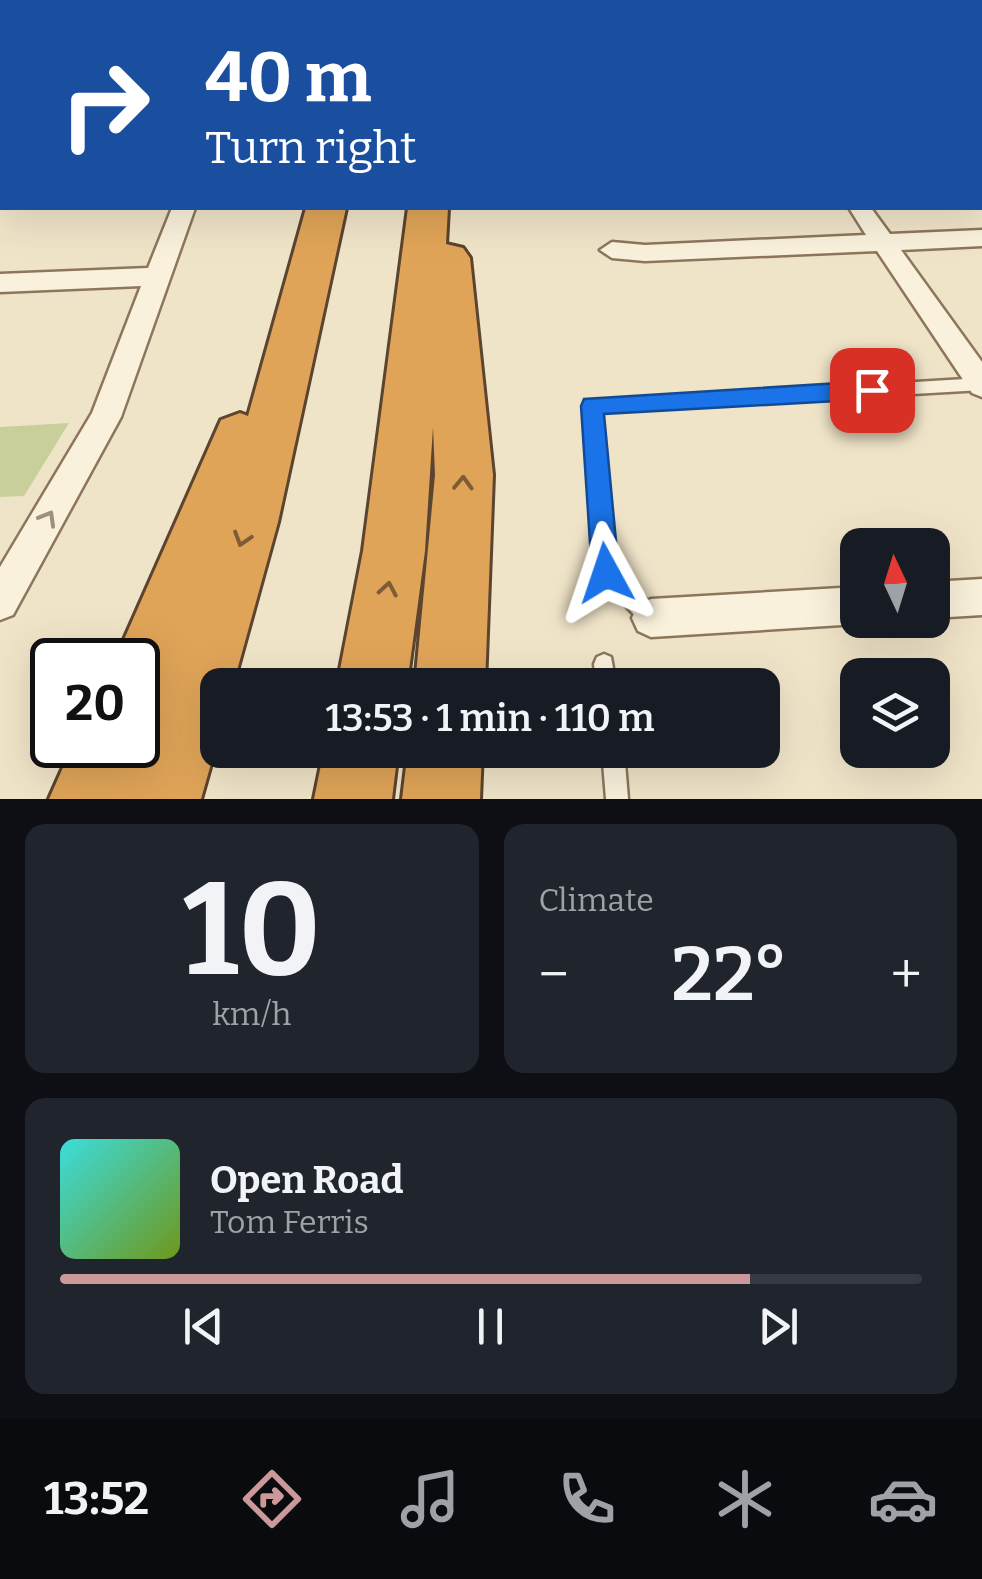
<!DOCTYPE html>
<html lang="en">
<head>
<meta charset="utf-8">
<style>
  :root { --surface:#171b24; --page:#20242c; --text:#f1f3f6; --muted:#9ea1a6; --line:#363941; --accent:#cc999b }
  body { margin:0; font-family:Bitter,serif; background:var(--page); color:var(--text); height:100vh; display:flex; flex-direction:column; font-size:38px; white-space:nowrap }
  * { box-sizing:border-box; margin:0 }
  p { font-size:32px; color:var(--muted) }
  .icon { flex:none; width:55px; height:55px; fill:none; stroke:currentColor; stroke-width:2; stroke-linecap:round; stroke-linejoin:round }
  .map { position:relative; height:799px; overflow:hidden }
  .panel { display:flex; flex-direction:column; gap:25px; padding:25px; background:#0d0f14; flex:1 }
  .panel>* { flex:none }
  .guide { position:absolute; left:0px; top:0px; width:982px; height:210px; box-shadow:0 10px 40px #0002; background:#1a4fa0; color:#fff; overflow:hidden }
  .needle { width:65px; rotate:356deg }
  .controls { position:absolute; left:840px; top:528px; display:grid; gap:20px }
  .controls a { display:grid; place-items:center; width:110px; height:110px; border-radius:20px; background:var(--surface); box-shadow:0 10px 40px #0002; font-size:50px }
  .speed { position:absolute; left:30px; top:638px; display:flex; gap:20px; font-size:50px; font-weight:700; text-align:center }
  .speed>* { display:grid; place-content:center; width:130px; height:130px; border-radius:50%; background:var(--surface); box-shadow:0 10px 40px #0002; line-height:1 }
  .speed .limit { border:5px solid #111; border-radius:15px; background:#fff; color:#111 }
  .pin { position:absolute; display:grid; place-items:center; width:85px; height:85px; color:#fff; margin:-42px; border-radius:20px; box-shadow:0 5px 15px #0006 }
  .me { position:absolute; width:110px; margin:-55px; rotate:355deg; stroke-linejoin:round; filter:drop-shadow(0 0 8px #0008) }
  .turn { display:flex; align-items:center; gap:35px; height:210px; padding:0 40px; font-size:45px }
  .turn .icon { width:130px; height:130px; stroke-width:2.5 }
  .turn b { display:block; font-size:70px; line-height:85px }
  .big { font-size:75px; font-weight:600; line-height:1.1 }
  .panel .widget { flex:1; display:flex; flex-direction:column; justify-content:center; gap:15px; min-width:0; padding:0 35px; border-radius:20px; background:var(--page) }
  .panel .dial { align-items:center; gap:0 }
  .dial b { font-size:130px; line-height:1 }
  .song { display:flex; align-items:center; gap:30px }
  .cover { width:120px; height:120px; border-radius:15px; background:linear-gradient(135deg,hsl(180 70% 55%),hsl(80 70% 35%)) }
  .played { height:10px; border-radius:5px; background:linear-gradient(90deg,var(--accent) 80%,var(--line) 80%) }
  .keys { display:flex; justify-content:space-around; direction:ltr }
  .heat { display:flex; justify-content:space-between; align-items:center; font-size:55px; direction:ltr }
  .panel .tiles { flex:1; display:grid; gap:25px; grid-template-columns:1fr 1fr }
  .widget:last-child { grid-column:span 2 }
  .trip { position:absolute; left:200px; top:668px; width:580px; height:100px; border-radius:20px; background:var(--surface); box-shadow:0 10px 40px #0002; font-weight:600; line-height:100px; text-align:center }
  .tabs { display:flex; height:160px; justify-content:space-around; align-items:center; background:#090b0e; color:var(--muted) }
  .tabs .icon { width:70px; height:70px }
  .tabs .selected { color:var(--accent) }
  .tabs b { font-size:45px; color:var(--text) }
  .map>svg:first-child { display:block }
  .green { fill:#c9cf9b }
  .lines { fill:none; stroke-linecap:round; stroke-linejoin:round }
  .lane-casing { stroke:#8d765c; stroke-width:5 }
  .street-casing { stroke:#8d765c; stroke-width:5 }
  .highway-casing { stroke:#5b4430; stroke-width:6 }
  .lane { fill:#faf1dc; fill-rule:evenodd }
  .street { fill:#faf1dc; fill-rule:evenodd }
  .highway { fill:#e0a458; fill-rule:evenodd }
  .oneway { stroke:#7e5d36 }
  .oneway2 { stroke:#9c907e }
  .route { fill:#1a73e8; stroke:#114b97; stroke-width:2.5 }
</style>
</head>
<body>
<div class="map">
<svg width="982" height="799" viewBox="0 0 982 799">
  <rect width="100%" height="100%" fill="#f0e4c8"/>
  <polygon class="green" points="69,423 24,496 0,497 0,427"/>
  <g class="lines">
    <defs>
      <g id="lane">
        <rect x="980" y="4" width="2" height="4"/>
        <polygon points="0,33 2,33 2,38 0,39"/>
        <polygon points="980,135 982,135 980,142"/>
        <rect x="0" y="177" width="2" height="6"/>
        <polygon points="982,378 982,390 600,412 615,569 657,610 659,617 657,624 650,626 643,624 600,579 597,573 584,406 587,402"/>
        <polygon points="604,654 611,657 616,685 596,685 594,664 597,657"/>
        <polygon points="602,750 624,750 628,799 606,799"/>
      </g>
      <g id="street">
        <polygon points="709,0 726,0 727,2 711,2"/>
        <rect x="980" y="59" width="2" height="10"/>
        <rect x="0" y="91" width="2" height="12"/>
        <polygon points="172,208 195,208 121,417 13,615 0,620 0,567 92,413 141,286 0,292 0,274 148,268"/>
        <polygon points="849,208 871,208 890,234 982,230 982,246 901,250 982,362 982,397 972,393 877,251 645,261 612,258 600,250 612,242 645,245 866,235"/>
        <polygon points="982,579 982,615 932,618 932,582"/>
        <polygon points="858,587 858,620 867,620 858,624 651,637 638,631 632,618 638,605 651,599"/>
      </g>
      <g id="highway">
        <rect x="430" y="0" width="28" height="2"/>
        <path d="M306,208H346L278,522L233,685H218V739L201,799H49L73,745H138V660H115L221,420L240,413L248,416ZM151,719L145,735L140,723Z"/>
        <polygon points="408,208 448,208 446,244 463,248 470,258 493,475 485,685 415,685 435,475 433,427 425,551 407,685 337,685 363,551"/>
        <polygon points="324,750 398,750 392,799 314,799"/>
        <polygon points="408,750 482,750 480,799 402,799"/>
      </g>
    </defs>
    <use href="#lane" class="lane-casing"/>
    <use href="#street" class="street-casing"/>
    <use href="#highway" class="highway-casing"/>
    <use href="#lane" class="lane"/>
    <use href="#street" class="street"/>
    <use href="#highway" class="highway"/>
  </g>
  <defs><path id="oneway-chevron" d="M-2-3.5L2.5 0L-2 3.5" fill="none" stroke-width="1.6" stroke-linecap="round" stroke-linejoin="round" transform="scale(2.5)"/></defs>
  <g class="oneway">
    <use href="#oneway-chevron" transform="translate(463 483) rotate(-88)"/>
    <use href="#oneway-chevron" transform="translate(242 539) rotate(107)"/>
    <use href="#oneway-chevron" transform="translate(388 589) rotate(-80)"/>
  </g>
  <use class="oneway2" href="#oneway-chevron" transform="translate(48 518) rotate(-60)"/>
  <polygon class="route" points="872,381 883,390 872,399 604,414 619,573 615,582 606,586 596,582 592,573 581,406 584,399"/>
</svg>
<div class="controls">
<a><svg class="needle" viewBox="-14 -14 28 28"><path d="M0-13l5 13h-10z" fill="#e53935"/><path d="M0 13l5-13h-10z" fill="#9ea1a6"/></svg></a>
<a><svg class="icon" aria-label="layers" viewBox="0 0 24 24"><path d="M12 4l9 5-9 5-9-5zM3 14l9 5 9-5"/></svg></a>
</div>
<div class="speed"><div class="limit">20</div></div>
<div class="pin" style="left:872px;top:390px;background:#d93025"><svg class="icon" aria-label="arrive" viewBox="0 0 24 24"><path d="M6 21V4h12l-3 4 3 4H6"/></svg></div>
<svg class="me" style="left:606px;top:573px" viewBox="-20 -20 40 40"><path d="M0-17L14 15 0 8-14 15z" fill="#1a73e8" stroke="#fff" stroke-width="4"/></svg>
<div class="trip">13:53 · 1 min · 110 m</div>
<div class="guide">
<div class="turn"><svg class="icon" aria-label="right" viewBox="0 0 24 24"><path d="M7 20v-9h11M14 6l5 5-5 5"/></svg><div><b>40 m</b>Turn right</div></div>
</div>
</div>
<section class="panel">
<div class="tiles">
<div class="widget dial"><b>10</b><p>km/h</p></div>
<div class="widget"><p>Climate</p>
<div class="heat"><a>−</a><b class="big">22°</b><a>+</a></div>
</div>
<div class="widget">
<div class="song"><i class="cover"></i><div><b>Open Road</b><p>Tom Ferris</p></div></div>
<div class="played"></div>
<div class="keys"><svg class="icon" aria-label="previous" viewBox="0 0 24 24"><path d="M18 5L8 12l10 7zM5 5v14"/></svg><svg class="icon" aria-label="pause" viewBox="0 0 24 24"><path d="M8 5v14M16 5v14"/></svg><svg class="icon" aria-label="next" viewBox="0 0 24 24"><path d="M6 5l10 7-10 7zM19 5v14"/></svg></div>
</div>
</div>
</section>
<nav class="tabs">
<b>13:52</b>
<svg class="icon selected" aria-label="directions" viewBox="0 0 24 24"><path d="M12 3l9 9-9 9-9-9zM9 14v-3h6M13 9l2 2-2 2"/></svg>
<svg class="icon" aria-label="music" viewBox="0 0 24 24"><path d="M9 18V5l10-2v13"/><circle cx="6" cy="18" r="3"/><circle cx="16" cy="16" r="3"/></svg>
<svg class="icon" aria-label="phone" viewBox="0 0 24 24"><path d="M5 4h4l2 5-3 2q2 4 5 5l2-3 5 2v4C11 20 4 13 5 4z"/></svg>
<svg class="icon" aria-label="climate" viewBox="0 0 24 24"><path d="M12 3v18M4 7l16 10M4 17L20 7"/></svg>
<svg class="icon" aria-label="car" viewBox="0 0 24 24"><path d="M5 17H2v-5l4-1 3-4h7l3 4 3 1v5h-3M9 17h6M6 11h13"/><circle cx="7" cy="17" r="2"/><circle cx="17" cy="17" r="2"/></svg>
</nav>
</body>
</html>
